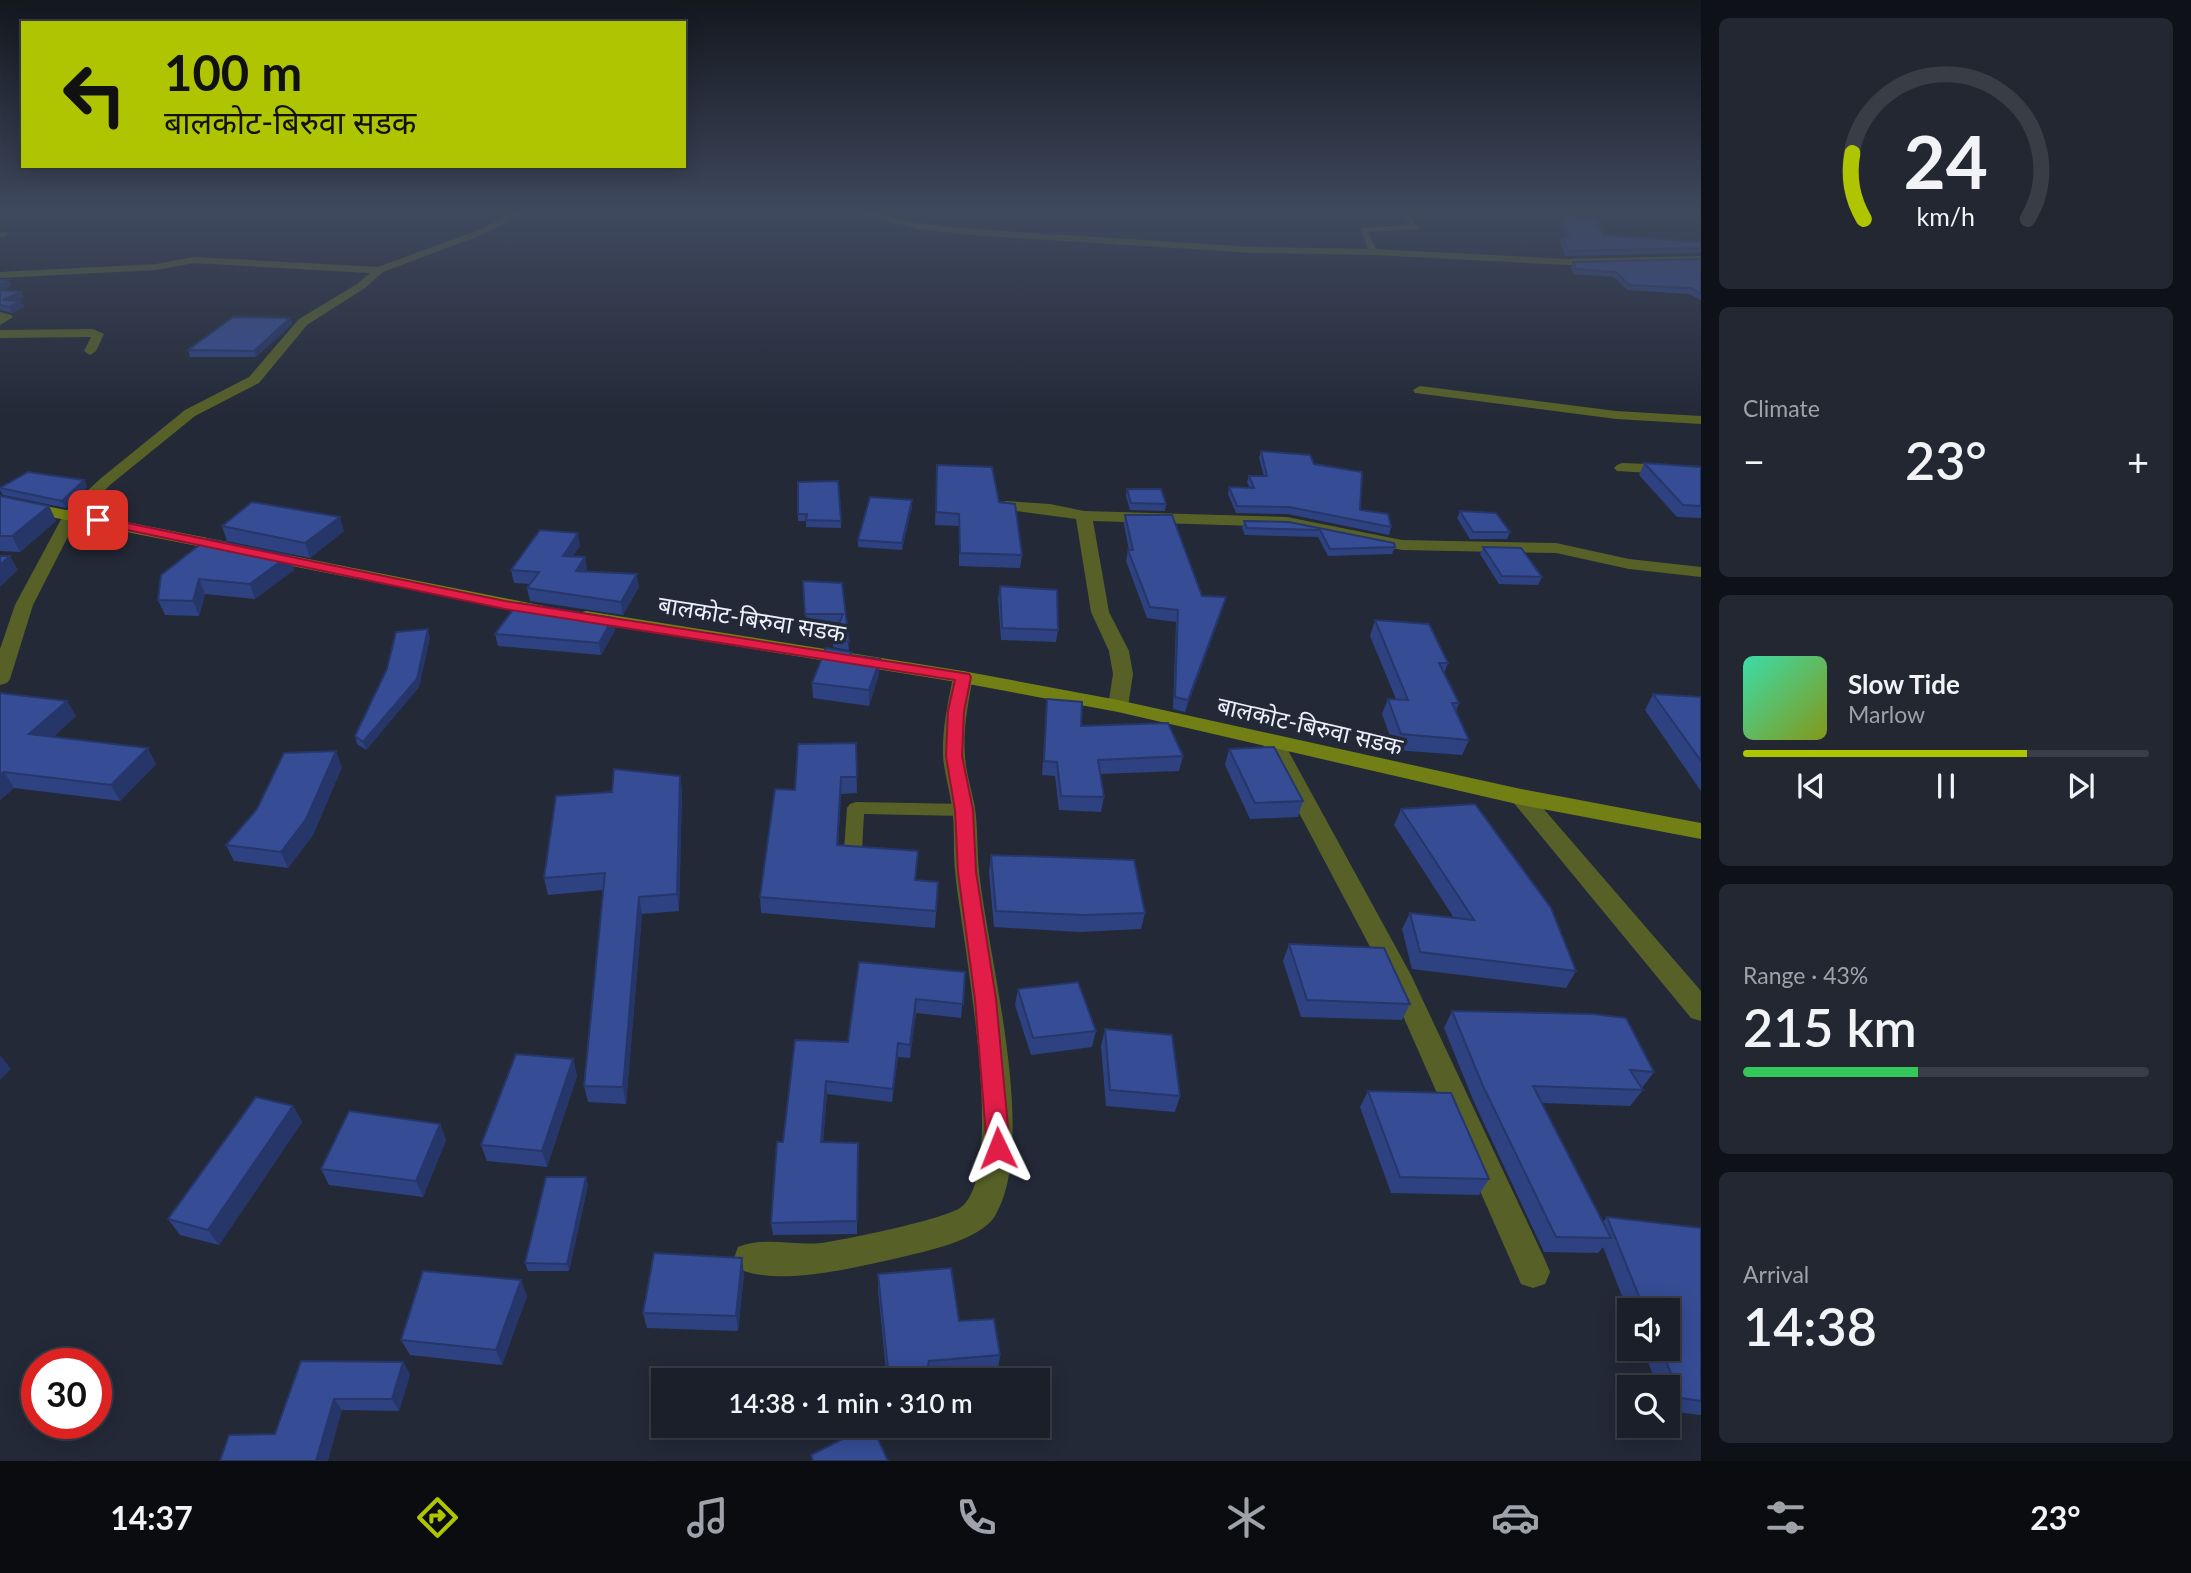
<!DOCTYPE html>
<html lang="en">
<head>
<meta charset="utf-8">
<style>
  :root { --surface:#1a1f29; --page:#232731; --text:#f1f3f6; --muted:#9fa2a8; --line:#383d46; --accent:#b0c502 }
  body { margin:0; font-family:Lato,"Noto Sans Devanagari",sans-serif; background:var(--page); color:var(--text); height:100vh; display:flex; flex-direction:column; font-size:26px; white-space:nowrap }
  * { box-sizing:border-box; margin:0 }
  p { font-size:23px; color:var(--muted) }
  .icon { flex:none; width:38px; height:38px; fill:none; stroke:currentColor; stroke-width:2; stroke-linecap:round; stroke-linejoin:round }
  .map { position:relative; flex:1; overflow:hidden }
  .details { display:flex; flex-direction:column; gap:18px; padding:18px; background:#0e1117; width:490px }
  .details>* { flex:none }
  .banner { position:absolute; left:21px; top:21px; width:665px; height:147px; border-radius:0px; box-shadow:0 4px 18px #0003,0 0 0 2px var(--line); background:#b0c502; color:#111; overflow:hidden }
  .tools { position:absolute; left:1617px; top:1298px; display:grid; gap:14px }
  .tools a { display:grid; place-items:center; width:63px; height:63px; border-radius:0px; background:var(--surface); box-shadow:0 4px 18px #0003,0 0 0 2px var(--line); font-size:35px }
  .speed { position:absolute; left:21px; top:1348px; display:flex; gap:14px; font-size:35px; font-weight:700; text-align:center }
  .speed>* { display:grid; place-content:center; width:91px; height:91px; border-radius:50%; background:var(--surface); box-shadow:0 4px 18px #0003,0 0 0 2px var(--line); line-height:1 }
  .speed .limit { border:10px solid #d22; background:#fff; color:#111 }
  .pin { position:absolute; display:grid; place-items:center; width:60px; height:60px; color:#fff; margin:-30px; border-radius:14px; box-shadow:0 4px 10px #0006 }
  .me { position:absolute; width:77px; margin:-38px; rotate:358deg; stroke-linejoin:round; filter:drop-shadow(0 0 5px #0008) }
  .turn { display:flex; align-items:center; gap:24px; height:147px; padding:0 28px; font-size:32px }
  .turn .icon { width:91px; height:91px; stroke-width:2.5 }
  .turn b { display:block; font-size:49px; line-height:60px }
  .big { font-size:52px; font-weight:600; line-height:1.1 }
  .details .tile { flex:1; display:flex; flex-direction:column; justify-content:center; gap:10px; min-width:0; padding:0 24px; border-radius:10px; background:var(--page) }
  .details .dial { align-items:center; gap:0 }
  .dial svg { height:182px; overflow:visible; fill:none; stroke:var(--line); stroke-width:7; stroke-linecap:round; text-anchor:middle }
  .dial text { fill:var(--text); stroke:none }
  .song { display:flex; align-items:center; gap:21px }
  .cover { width:84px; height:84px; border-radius:10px; background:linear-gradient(135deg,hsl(160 70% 55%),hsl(70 70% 35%)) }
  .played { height:7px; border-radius:4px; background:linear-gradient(90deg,var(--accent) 70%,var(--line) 70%) }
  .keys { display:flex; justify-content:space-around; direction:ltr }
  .heat { display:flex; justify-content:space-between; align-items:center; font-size:38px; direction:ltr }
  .charge { height:10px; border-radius:5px; background:linear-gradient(90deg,#34c759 43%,var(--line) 0) }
  .trip { position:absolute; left:651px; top:1368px; width:399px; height:70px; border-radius:0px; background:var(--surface); box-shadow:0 4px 18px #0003,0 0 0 2px var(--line); font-weight:600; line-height:70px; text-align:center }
  .dock { display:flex; height:112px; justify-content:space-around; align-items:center; background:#0a0c10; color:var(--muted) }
  .dock .icon { width:49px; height:49px }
  .dock .on { color:var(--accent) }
  .dock b { font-size:32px; color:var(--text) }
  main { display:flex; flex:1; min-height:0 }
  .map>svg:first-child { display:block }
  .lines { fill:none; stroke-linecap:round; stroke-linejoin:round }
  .lane { fill:#576127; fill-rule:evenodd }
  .street { fill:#576127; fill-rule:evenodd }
  .secondary { fill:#727f14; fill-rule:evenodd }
  .wall { fill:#2e4281 }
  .shaded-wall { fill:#263669 }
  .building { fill:#364d96; stroke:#263669; stroke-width:2 }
  .route { fill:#e11d48; stroke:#92132f; stroke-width:2 }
  .labels { text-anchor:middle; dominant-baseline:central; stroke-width:7; stroke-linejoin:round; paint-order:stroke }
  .street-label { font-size:24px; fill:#ebf0fa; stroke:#232937 }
</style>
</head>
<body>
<main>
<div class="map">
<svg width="1701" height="1461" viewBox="0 0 1701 1461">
  <rect width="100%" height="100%" fill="#232937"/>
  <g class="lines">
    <g class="lane">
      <polygon points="1401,212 1408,212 1419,229 1368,232 1377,252 1370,254 1360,228 1411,225"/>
      <polygon points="7,232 7,236 0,237 0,233"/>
      <polygon points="856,802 964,804 970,806 973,810 970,814 964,816 864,814 862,850 859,854 847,854 844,850 847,808 850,804"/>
    </g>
    <g class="street">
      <polygon points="511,212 523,212 487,233 383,272 365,288 307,325 259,383 195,416 110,485 78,517 33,605 10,679 7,683 0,685 0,649 15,605 65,512 100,479 185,410 249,377 299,319 357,284 370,273 194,263 156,270 0,278 0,272 156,264 194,257 378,267 481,229"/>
      <polygon points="850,212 867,212 918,223 970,229 1254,247 1373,249 1568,259 1701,256 1701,262 1568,265 1373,255 1254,253 970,235 918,229"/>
      <polygon points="0,312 11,315 13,317 0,325"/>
      <polygon points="93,329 104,334 96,351 90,355 84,351 91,337 0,338 0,330"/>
      <polygon points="1420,386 1616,411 1701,416 1701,424 1616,419 1415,393 1413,390"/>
      <polygon points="1622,463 1701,466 1701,476 1617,471 1614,468 1617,465"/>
      <polygon points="1006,501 1050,504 1084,511 1287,517 1402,540 1556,543 1629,559 1701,567 1701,577 1629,569 1556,553 1402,550 1287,527 1093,521 1109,612 1129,651 1133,674 1128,706 1125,710 1111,710 1108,706 1113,674 1109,651 1091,612 1076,519 1000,509 998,506 1000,503"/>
      <path d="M963,671L970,673L973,677C968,703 963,729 965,756C966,773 972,791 975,808C978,829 977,850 979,871C988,957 1039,1142 995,1216C979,1242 918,1253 889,1260C847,1269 779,1286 738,1269L734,1258L738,1247C765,1236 794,1246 822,1243C848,1239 941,1220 960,1208C1010,1174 960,929 955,871C953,850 955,829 952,808C950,790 944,773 943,756C942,729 948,703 953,677L956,673Z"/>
      <polygon points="1273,736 1281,738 1284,743 1411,975 1545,1260 1550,1272 1545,1284 1533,1288 1521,1284 1385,975 1262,743 1265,738"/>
      <polygon points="1521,789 1529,792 1701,991 1701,1021 1691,1018 1513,802 1510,797 1513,792"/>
    </g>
    <g class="secondary">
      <polygon points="0,497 228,542 236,547 228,552 0,507"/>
      <polygon points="263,550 544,606 553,611 544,616 257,559 254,555 257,551"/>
      <polygon points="586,611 963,671 1118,700 1521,789 1701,823 1701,839 1521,805 1118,712 963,683 579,621 577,617 579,613"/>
    </g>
  </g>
  <g class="wall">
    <polygon points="1563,217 1603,235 1701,242 1701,253 1566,256 1560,241 1562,236 1565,236 1561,222"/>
    <polygon points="1701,259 1701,300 1689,294 1627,290 1614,277 1574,274 1571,268 1573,262"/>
    <polygon points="0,280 11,285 3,290 24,297 16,301 21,301 24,307 12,313 0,310"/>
    <polygon points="290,318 292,324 256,357 190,357 188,350"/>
    <polygon points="1261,451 1314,464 1360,510 1391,527 1389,535 1288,514 1236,513 1228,494 1229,487 1250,488 1247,482 1249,476 1264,476 1259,458"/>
    <polygon points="1644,463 1701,467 1701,518 1677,517 1639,475"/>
    <polygon points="937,465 999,502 1022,555 1020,568 959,566 959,526 935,525"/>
    <polygon points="84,480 87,487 66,508 3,495 0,490 0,487"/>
    <polygon points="798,482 841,521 841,528 806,527 806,521 798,521"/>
    <polygon points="1127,489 1166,504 1165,511 1130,510 1126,496"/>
    <polygon points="0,496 49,506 56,521 20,552 0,551"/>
    <polygon points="912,500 912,507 902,550 858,547 858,540"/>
    <polygon points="1460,511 1510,532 1507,539 1470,539 1457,518"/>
    <polygon points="1125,515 1202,596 1223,608 1185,712 1173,709 1176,622 1147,618 1126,561 1128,550 1129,550 1124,525"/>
    <polygon points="1244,521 1289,522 1395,547 1392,554 1328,556 1318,537 1245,535 1242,528"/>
    <polygon points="222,526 344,531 310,558 227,541"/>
    <polygon points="580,546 573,556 585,557 587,571 639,587 623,615 530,601 527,588 530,584 514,583 511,570"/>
    <polygon points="1483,547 1542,577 1538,585 1499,584 1480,554"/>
    <polygon points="289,555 294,570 255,599 205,594 199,616 165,615 158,600 161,575"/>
    <polygon points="803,581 842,583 849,650 833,647 833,639 840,622 806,622"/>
    <polygon points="1000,586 1058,630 1056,642 1001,640 998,598"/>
    <polygon points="1375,620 1448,663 1444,673 1459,703 1456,711 1469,740 1462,755 1395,750 1382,714 1388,699 1396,699 1370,636"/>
    <polygon points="615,630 601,655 498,646 495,634"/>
    <polygon points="430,637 419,687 366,750 357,744 355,736"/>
    <polygon points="851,655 880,659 879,674 869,706 813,698 812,683"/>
    <polygon points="0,693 76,716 53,737 156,764 120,801 14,788 0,800"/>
    <polygon points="1653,694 1701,697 1701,791 1645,710"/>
    <polygon points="1047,699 1081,726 1183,756 1179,771 1100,774 1104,797 1101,812 1059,810 1055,776 1042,775"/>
    <polygon points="856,743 857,793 841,794 838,845 916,880 938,882 935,928 761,913 760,897 795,790"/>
    <polygon points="1229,749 1303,801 1298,817 1250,819 1225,765"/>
    <polygon points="342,767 313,835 288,868 234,861 226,845"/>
    <polygon points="680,776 682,792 679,911 642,914 626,1104 588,1102 584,1086 603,890 548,895 544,878 612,792"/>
    <polygon points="1401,809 1576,971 1566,988 1412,969 1402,929 1410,913 1454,918 1394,825"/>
    <polygon points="991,855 1145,913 1141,929 1080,932 994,927 989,872"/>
    <polygon points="1289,944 1410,1004 1402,1020 1301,1017 1283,961"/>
    <polygon points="859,962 965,972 961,1018 916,1013 910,1058 898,1057 892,1102 827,1094 823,1142 858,1143 857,1234 773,1235 771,1223 783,1142 848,1042"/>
    <polygon points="1018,989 1096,1031 1092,1047 1031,1055 1015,1005"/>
    <polygon points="1452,1011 1654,1072 1642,1088 1643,1090 1630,1106 1542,1103 1603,1222 1607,1217 1701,1228 1701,1415 1668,1411 1668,1388 1658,1388 1643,1349 1668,1349 1668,1311 1629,1311 1629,1314 1603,1247 1598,1253 1544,1252 1474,1102 1444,1028"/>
    <polygon points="1105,1029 1180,1096 1175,1112 1106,1106 1101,1046"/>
    <polygon points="573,1059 577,1076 547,1167 487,1161 481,1145"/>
    <polygon points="1368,1091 1489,1179 1479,1195 1391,1193 1360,1107"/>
    <polygon points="293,1106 302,1122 219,1245 180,1235 168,1219"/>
    <polygon points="440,1124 446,1140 423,1197 329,1185 321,1169"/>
    <polygon points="588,1185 569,1271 528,1271 525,1263"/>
    <polygon points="744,1274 738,1331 647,1328 643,1313"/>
    <polygon points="878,1274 959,1321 1000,1355 998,1370 927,1376 926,1381 887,1381 878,1290"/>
    <polygon points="527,1296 502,1365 410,1355 401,1340"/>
    <polygon points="301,1361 403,1362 410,1374 399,1411 342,1410 275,1434"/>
  </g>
  <g class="shaded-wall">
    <polygon points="8,280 11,285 0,292 0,285"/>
    <polygon points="21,292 24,297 5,306 3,300"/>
    <polygon points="21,301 24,307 12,313 9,307"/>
    <polygon points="290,318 292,324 256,357 254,351"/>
    <polygon points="84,480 87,487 66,508 62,501"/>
    <polygon points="912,500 912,507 902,550 902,543"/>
    <polygon points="49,506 56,521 20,552 12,536"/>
    <polygon points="340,517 344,531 310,558 305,543"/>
    <polygon points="578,533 580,546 565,568 563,556"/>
    <polygon points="289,555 294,570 255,599 250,584"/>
    <polygon points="10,556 18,570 0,587 0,565"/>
    <polygon points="585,557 587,570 579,584 576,571"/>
    <polygon points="637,574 639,587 623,615 621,602"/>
    <polygon points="199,579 205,594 199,616 193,601"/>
    <polygon points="1226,597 1223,608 1185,712 1188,700"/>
    <polygon points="613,618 615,630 601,655 599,643"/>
    <polygon points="428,629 430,637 419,687 366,750 363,742"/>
    <polygon points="880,659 879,674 869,706 869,690"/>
    <polygon points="67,701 76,716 38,750 29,734"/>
    <polygon points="148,748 156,764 120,801 111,785"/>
    <polygon points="336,751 342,767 313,835 288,868 281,852"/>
    <polygon points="4,772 14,788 0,800 0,775"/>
    <polygon points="680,776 682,792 679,911 677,894"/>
    <polygon points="841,777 841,794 837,862 837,845"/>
    <polygon points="639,897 642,914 626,1104 623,1087"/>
    <polygon points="916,999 916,1013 910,1058 910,1045"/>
    <polygon points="898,1043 898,1057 892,1102 893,1089"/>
    <polygon points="0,1055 11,1069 0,1080"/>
    <polygon points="573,1059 577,1076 547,1167 542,1151"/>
    <polygon points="826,1081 827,1094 822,1156 821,1142"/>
    <polygon points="293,1106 302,1122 219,1245 208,1230"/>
    <polygon points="440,1124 446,1140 423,1197 416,1181"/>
    <polygon points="586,1177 588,1185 569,1271 567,1264"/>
    <polygon points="742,1258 744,1274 738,1331 736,1316"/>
    <polygon points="521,1280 527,1296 502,1365 496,1350"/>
    <polygon points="403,1362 410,1374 399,1411 392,1399"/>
    <polygon points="334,1399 342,1410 328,1461 316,1461"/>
  </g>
  <g class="building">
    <polygon points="1563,217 1597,220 1603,235 1701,242 1701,248 1568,251 1562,236 1568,237"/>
    <polygon points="1701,259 1701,294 1691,288 1629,285 1616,272 1576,269 1573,262"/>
    <polygon points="0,280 8,280 0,285"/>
    <polygon points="0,290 21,292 3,300 21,301 9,307 0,305"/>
    <polygon points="233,317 290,318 254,351 188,350"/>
    <polygon points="1261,451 1310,455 1314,464 1362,472 1360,510 1388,514 1391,527 1289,507 1237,506 1229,487 1254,488 1249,476 1267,476"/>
    <polygon points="1644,463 1701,467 1701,506 1683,505"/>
    <polygon points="937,465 992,467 999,502 1015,504 1022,555 960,553 959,514 936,512"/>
    <polygon points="28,472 84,480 62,501 0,488"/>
    <polygon points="838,481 841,521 806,520 807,514 798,514 798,482"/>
    <polygon points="1127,489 1161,489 1166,504 1131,503"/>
    <polygon points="0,496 49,506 12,536 0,536"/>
    <polygon points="870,497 912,500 902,543 858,540"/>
    <polygon points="252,502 340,517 305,543 222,526"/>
    <polygon points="1460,511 1496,513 1510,532 1473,532"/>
    <polygon points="1125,515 1172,515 1202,596 1226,597 1188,700 1175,697 1178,610 1150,607 1128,550 1133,550"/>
    <polygon points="1244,521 1289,522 1394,543 1395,547 1330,549 1320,530 1247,528"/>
    <polygon points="540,530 578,533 563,556 585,557 576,571 637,574 621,602 527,588 539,572 511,570"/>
    <polygon points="207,539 289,555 250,584 199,579 193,601 158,600 161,575"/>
    <polygon points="1483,547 1521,548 1542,577 1502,576"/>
    <polygon points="0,556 10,556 0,565"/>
    <polygon points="803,581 842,583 849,642 833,639 843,614 805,614"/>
    <polygon points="1000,586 1057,590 1058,630 1002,628"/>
    <polygon points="518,603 613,618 599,643 495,634"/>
    <polygon points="1375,620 1429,624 1448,663 1439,663 1459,703 1452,703 1469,740 1401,734 1388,699 1408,700"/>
    <polygon points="428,629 417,679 363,742 355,736 387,669 396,632"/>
    <polygon points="826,648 851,652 851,655 880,659 869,690 812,683"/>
    <polygon points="0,693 67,701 29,734 148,748 111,785 4,772 0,775"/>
    <polygon points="1653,694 1701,697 1701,761"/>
    <polygon points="1047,699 1082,702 1081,726 1168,723 1183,756 1098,760 1104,797 1061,796 1057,762 1044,761"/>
    <polygon points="856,743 857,777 841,777 837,845 918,851 915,880 938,882 936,911 760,897 775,789 795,790 798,744"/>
    <polygon points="1274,747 1303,801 1255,803 1229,749"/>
    <polygon points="336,751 306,819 281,852 226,845 257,809 284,753"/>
    <polygon points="614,769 680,776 677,894 639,897 623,1087 584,1086 605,873 544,878 556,796 612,792"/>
    <polygon points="1475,804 1551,908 1576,971 1420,952 1410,913 1474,920 1401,809"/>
    <polygon points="991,855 1134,860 1145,913 1083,915 996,911"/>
    <polygon points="1289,944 1384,948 1410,1004 1307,1000"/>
    <polygon points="859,962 965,972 963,1004 916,999 910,1045 898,1043 893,1089 826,1081 821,1142 858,1143 857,1221 771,1223 777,1142 783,1142 795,1040 848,1042"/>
    <polygon points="1078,982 1096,1031 1033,1038 1018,989"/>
    <polygon points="1452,1011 1593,1014 1626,1018 1654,1072 1630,1070 1643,1090 1533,1086 1611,1238 1556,1237 1483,1086"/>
    <polygon points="1105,1029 1172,1035 1180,1096 1110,1090"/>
    <polygon points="516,1054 573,1059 542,1151 481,1145"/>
    <polygon points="1368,1091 1451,1093 1489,1179 1400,1177"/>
    <polygon points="256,1097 293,1106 208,1230 168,1219"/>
    <polygon points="349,1111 440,1124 416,1181 321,1169"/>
    <polygon points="546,1177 586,1177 567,1264 525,1263"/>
    <polygon points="1607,1217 1701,1228 1701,1401 1681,1398 1661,1349 1668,1349 1668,1311 1645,1311"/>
    <polygon points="654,1253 742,1258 736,1316 643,1313"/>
    <polygon points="951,1268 959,1321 994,1319 1000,1355 929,1361 926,1375 889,1378 878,1274"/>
    <polygon points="423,1271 521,1280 496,1350 401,1340"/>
    <polygon points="301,1361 403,1362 392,1399 334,1399 316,1461 220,1461 229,1435 275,1434"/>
    <polygon points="868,1426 872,1426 888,1461 813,1461 811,1455"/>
  </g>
  <linearGradient id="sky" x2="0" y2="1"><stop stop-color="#13171e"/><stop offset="0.51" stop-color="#3f495e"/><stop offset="1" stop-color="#3f495e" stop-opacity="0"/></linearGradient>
  <rect width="1701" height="416" fill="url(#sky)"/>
  <polygon class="route" points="98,517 505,601 969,674 971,677 964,711 962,756 973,810 976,872 996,999 1010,1148 1006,1156 998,1159 990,1156 987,1148 975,999 958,872 955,810 946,756 948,711 955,680 505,609 94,523 92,520"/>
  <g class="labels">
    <g class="street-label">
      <text transform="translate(752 618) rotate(9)">बालकोट-बिरुवा सडक</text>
      <text transform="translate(1310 725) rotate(13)">बालकोट-बिरुवा सडक</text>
    </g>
  </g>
</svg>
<div class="tools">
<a><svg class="icon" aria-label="sound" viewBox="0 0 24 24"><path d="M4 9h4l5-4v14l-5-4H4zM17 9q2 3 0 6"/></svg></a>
<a><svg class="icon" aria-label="search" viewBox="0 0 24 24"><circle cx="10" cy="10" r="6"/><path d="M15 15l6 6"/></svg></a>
</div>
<div class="speed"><div class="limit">30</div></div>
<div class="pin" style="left:98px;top:520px;background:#d93025"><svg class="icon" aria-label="arrive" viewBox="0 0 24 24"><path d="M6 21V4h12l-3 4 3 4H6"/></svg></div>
<svg class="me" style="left:998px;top:1148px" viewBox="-20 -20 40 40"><path d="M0-17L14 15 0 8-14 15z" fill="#e11d48" stroke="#fff" stroke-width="4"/></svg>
<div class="trip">14:38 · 1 min · 310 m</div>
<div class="banner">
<div class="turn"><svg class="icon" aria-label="left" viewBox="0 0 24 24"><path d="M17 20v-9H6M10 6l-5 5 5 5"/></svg><div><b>100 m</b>बालकोट-बिरुवा सडक</div></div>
</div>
</div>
<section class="details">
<div class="tile dial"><svg viewBox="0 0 100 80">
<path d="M14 69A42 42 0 1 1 86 69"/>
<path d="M14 69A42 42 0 0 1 9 40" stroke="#b0c502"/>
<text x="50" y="56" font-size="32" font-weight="700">24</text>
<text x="50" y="72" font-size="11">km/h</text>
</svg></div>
<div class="tile"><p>Climate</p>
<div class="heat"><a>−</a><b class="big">23°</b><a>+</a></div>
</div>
<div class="tile">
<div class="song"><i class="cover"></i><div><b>Slow Tide</b><p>Marlow</p></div></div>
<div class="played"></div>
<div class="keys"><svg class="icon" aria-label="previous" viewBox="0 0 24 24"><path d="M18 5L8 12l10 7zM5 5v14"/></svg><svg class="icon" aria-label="pause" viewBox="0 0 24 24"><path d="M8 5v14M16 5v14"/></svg><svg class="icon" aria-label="next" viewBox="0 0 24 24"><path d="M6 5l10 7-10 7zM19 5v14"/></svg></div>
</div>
<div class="tile"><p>Range · 43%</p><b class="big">215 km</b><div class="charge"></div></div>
<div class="tile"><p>Arrival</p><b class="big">14:38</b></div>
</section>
</main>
<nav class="dock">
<b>14:37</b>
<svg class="icon on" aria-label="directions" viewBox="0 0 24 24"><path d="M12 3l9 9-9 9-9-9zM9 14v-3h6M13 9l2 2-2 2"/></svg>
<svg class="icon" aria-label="music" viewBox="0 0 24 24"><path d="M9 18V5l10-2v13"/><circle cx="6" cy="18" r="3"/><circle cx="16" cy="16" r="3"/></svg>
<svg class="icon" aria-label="phone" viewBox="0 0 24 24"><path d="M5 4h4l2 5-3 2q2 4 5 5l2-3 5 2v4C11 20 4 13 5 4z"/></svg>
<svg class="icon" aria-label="climate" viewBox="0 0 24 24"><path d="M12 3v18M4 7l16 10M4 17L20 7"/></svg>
<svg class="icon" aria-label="car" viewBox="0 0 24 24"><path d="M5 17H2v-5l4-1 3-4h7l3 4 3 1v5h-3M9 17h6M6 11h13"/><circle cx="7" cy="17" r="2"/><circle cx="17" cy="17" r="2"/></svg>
<svg class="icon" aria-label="filters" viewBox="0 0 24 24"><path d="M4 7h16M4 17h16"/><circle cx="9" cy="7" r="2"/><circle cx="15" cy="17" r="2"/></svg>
<b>23°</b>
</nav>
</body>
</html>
